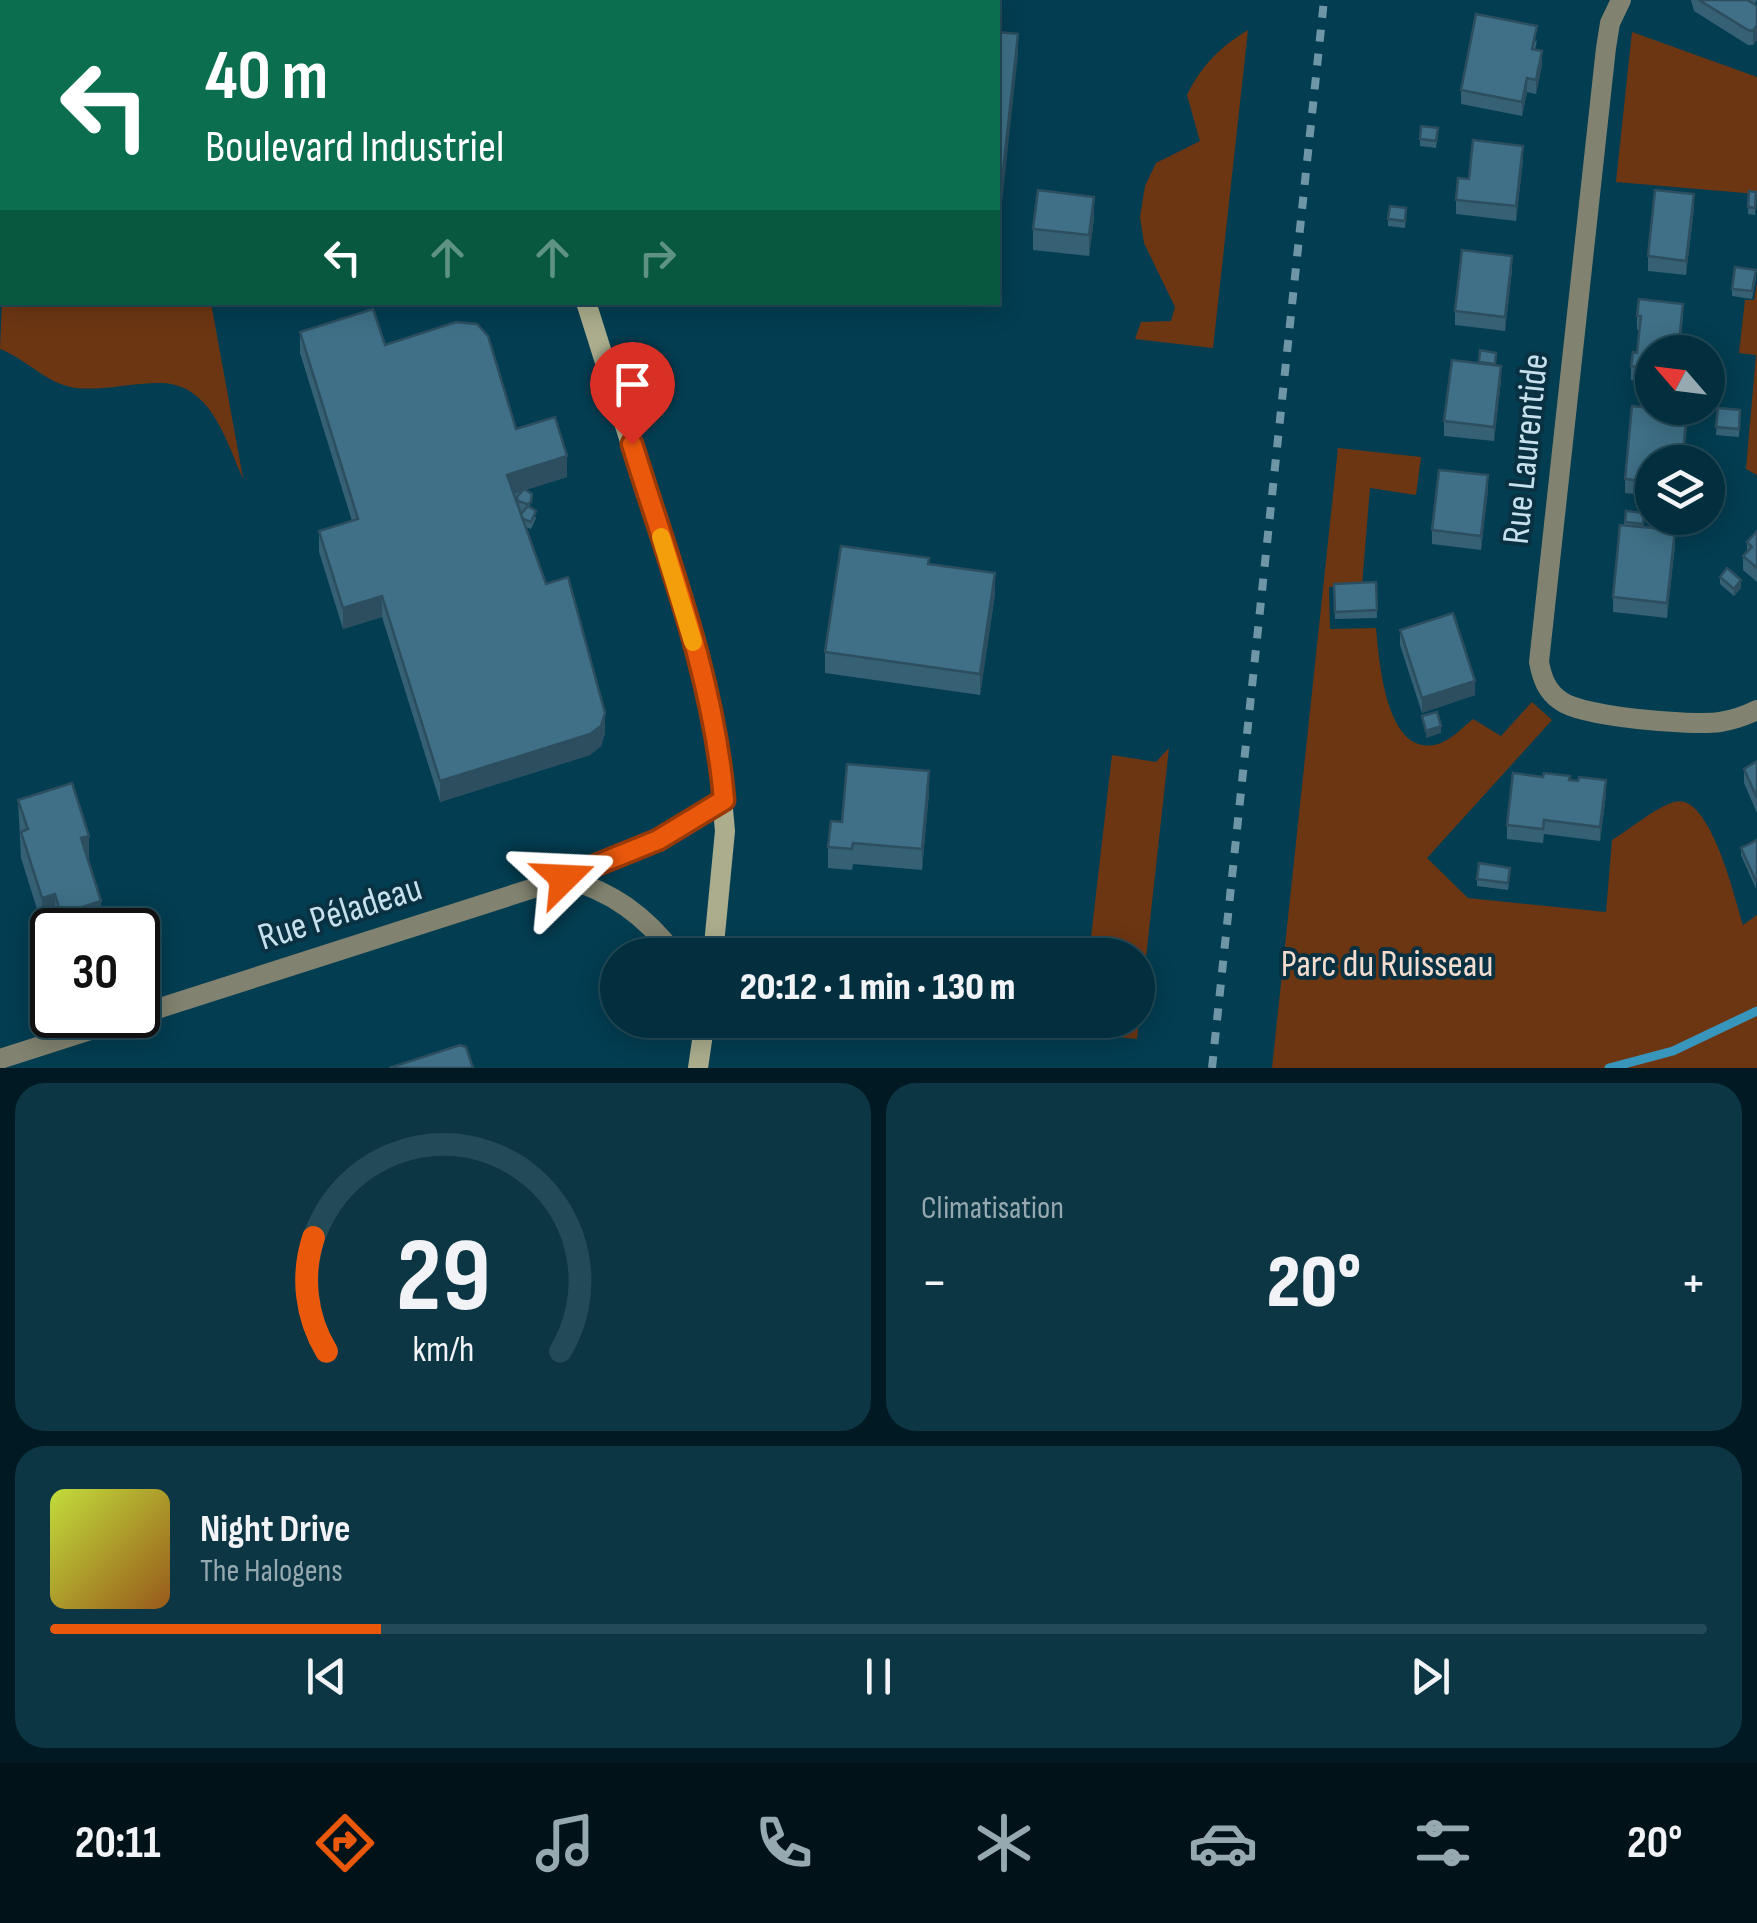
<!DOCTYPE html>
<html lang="fr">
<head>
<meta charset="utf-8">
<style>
  :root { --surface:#022e3d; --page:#0c3644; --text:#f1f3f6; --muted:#96a8b0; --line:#234a57; --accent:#ea580c }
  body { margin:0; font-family:"Sofia Sans Condensed",sans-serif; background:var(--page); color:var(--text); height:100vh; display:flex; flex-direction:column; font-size:38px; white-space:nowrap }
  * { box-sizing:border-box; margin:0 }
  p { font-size:32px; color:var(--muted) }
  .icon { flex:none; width:55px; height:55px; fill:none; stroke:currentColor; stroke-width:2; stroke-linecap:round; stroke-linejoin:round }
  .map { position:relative; height:1068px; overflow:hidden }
  .sheet { display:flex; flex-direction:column; gap:15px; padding:15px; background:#011922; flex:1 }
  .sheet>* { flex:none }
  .hud { position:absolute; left:0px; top:0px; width:1000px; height:305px; box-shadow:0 5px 25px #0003,0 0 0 2px var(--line); background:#0b6e4f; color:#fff; overflow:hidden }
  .needle { width:65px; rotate:298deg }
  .fabs { position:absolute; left:1635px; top:335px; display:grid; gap:20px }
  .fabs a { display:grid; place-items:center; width:90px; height:90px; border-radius:50%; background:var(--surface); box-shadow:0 5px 25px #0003,0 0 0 2px var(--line); font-size:50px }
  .speed { position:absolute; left:30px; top:908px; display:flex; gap:20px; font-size:50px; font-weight:700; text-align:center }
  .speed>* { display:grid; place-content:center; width:130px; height:130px; border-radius:50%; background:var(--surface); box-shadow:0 5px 25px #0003,0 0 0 2px var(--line); line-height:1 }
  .speed .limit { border:5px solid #111; border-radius:15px; background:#fff; color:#111 }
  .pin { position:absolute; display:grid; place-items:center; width:85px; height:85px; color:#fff; margin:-102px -42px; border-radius:50% 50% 50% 0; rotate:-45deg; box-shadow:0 0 10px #0007 }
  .pin .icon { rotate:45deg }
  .me { position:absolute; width:110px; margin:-55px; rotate:69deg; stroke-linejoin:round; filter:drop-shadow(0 0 8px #0008) }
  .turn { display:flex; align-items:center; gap:35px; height:210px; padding:0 40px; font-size:45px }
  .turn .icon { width:130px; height:130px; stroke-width:2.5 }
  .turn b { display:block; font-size:70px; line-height:85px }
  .lanes { display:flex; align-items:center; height:95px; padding:0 40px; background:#0003; justify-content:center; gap:50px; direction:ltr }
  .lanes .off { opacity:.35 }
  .big { font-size:75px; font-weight:800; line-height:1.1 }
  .sheet .widget { flex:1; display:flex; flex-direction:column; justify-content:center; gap:15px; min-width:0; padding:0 35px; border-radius:30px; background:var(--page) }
  .sheet .dial { align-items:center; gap:0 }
  .dial svg { height:260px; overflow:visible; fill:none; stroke:var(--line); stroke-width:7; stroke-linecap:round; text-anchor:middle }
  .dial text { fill:var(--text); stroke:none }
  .song { display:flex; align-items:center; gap:30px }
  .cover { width:120px; height:120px; border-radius:15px; background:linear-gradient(135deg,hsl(70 70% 55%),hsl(30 70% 35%)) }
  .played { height:10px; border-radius:5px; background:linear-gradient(90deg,var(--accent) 20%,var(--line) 20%) }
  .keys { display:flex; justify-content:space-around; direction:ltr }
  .heat { display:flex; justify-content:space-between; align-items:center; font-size:55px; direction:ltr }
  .sheet .tiles { flex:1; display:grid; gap:15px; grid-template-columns:1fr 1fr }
  .widget:last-child { grid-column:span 2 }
  .trip { position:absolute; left:600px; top:938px; width:555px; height:100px; border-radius:50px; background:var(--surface); box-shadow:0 5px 25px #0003,0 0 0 2px var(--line); font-weight:800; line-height:100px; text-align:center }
  .tabs { display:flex; height:160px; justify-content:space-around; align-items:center; background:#011218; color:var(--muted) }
  .tabs .icon { width:70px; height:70px }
  .tabs .on { color:var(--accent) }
  .tabs b { font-size:45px; color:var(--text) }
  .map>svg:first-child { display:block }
  .green { fill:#6d3613 }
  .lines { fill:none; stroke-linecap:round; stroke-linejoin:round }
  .stream { stroke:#3896bd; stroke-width:9 }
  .street { stroke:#81826f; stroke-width:20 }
  .secondary { stroke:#abad8d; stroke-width:20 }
  .rail { stroke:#6e96a6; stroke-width:8; stroke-dasharray:12 12; stroke-linecap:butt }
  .wall { fill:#366074 }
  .shaded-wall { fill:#2c4e5e }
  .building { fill:#3f7087; stroke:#2c4e5e; stroke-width:2.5 }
  .route-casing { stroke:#983908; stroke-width:25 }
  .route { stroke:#ea580c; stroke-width:18 }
  .slow { stroke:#f59e0b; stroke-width:18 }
  .labels { text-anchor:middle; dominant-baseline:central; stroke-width:8; stroke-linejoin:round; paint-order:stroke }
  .street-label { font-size:38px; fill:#c7e0ed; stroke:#093141 }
  .park-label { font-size:38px; fill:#f4dccf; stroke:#093141 }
</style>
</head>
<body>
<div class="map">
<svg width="1757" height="1068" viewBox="0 0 1757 1068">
  <rect width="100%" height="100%" fill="#033d51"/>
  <g class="green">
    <path d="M1248,30L1213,348L1135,339L1141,322L1171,321L1175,307L1144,243L1140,217L1145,186L1156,163L1200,141L1187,95C1202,65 1220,47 1248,30Z"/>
    <polygon points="1632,32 1757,77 1757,194 1616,182"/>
    <polygon points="1757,282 1757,475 1746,469 1756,355 1739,353 1745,300 1754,300"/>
    <path d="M2,300L211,303L243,478C226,441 212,385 162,383C134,382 105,391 76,388C46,384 27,359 0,349Z"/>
    <path d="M1338,448L1421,457L1416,495L1370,488L1362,585L1329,587L1330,629L1376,628C1379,660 1386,763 1441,743C1452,739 1464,726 1473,719L1501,736L1532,702L1552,720L1427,858L1468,898L1606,912L1612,840C1629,830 1656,807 1674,802C1710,791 1735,899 1743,925L1757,915V1068H1272Z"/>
    <polygon points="1169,748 1137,1039 1080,1033 1082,1020 1138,1020 1138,955 1089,955 1112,755 1156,762"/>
  </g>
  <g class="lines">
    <polyline class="stream" points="1609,1068 1673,1051 1757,1011"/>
    <g class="street">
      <path d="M1621,0L1610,23L1606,48L1539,662C1542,678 1547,692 1561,701C1582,717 1692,726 1720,722C1733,720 1745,716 1757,710"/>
      <path d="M565,878C612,892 645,915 675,955"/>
      <polyline points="138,1015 565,878 658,840 724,800"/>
      <polyline points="0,1059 137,1015"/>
    </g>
    <g class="secondary">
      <polyline points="494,0 495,2"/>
      <polyline points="586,302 699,660 717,744 725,831 713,955"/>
      <polyline points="698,1068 705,1020"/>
    </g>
    <polyline class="rail" points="1212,1068 1324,0"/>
  </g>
  <g class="wall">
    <polygon points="1691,0 1757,0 1754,5 1757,6 1757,40 1753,45 1748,45 1694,11"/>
    <polygon points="1537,40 1535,50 1542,65 1536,94 1527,92 1522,116 1461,104 1461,90"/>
    <polygon points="1438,135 1436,148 1420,146 1420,139"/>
    <polygon points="1523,160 1516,221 1456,214 1456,200 1469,179"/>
    <polygon points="1749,191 1756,192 1755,215 1748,214"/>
    <polygon points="1694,208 1686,275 1648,271 1648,256"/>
    <polygon points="1406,215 1405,228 1388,226 1388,219"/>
    <polygon points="1094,218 1089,256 1033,250 1033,229"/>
    <polygon points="1512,270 1505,331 1455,325 1455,311"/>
    <polygon points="1756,277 1752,299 1732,296 1732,289"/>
    <polygon points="1637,316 1683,318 1679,352 1652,352 1652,383 1631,380 1631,366 1637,353 1639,330 1637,330"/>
    <polygon points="300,332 385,345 516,429 567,477 525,490 531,508 536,518 531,529 526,527 546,584 605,733 601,746 590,755 440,802 382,617 343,629 319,552 319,531 352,521 300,353"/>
    <polygon points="1480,350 1495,365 1501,380 1494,441 1444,436 1444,421 1479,364"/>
    <polygon points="1718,408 1740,410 1739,437 1716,435"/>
    <polygon points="1687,426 1683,462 1652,462 1652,496 1625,493 1625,479"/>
    <polygon points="1488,490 1481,550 1432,544 1432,530"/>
    <polygon points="1626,511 1644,513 1643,527 1675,545 1667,618 1613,612 1613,597"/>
    <polygon points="1757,531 1757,582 1743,570 1743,556 1747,552 1747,542"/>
    <polygon points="929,564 995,594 980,695 825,673 825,652"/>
    <polygon points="1720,577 1741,588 1734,596 1720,584"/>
    <polygon points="1376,582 1377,618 1335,619 1334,584"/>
    <polygon points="1400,630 1475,695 1422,713 1400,645"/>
    <polygon points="1757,761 1757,813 1744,783 1744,769"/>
    <polygon points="1570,780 1606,795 1600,841 1544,834 1543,843 1507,839 1507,825"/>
    <polygon points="929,792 922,870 853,864 852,870 828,868 828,847 842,822"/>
    <polygon points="18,800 89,862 101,927 93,930 58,930 55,921 42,925 21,858"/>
    <polygon points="1757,840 1756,889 1741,855 1741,848"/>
    <polygon points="1510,875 1508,890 1477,886 1477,879"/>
  </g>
  <g class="shaded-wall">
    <polygon points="1757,25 1757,40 1753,45 1753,31"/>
    <polygon points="1018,34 1018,55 998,239 998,218"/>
    <polygon points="1542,51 1542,65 1536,94 1536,80"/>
    <polygon points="1527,78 1527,92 1522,116 1522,102"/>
    <polygon points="1523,146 1523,160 1516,221 1516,206"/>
    <polygon points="1694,194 1694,208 1686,275 1686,261"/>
    <polygon points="1094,197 1094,218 1089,256 1089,235"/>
    <polygon points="1512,256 1512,270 1505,331 1505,317"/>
    <polygon points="1501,366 1501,380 1494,441 1494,427"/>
    <polygon points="567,456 567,477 507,496 507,475"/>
    <polygon points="1488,475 1488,490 1481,550 1481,536"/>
    <polygon points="1675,530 1675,545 1667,618 1667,603"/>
    <polygon points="995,573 995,594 980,695 980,674"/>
    <polygon points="1741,580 1741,588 1734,596 1734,589"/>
    <polygon points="382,596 382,617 343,629 343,608"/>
    <polygon points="1475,681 1475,695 1422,713 1422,698"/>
    <polygon points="605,713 605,733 601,746 590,755 440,802 440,781"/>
    <polygon points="1441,726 1441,733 1426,738 1426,731"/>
    <polygon points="929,771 929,792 922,870 922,849"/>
    <polygon points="1606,780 1606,795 1600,841 1600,827"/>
    <polygon points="89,836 89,863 81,838"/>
    <polygon points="55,894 55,921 42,925 42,898"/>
    <polygon points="101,901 101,927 93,930 61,930 61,914"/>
  </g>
  <g class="building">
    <polygon points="1699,0 1747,0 1757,6 1757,25 1753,31 1748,30"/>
    <polygon points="1476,14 1537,26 1532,49 1542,51 1536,80 1527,78 1522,102 1461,90"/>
    <polygon points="998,32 1018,34 998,218"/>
    <polygon points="1421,126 1438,128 1436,141 1420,139"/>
    <polygon points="1473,140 1523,146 1516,206 1456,200 1458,178 1469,179"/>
    <polygon points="1038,190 1094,197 1089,235 1033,229"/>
    <polygon points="1655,190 1694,194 1686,261 1648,256"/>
    <polygon points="1749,191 1756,192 1755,208 1748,207"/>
    <polygon points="1390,206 1406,208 1405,221 1388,219"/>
    <polygon points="1462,250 1512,256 1505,317 1455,311"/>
    <polygon points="1735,267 1756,270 1752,291 1732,289"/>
    <polygon points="1639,299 1683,304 1678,352 1652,352 1652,369 1631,366 1633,352 1637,353 1641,316 1637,316"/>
    <polygon points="373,309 385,345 456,322 477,324 488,336 516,429 555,417 567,456 507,475 546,584 568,577 605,713 601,726 590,734 440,781 382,596 343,608 319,531 358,519 300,332"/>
    <polygon points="1480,350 1496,353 1495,364 1479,362"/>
    <polygon points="1452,360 1501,366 1494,427 1444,421"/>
    <polygon points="1632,406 1687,412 1682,462 1652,462 1652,482 1625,479"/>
    <polygon points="1718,408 1740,410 1739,429 1716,427"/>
    <polygon points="1439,470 1488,475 1481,536 1432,530"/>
    <polygon points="524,489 532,494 531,502 527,504 518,501 517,497"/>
    <polygon points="528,506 536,511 531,522 523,519 521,514"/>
    <polygon points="1626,511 1644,513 1643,524 1625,522"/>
    <polygon points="1620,525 1675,530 1667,603 1613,597"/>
    <polygon points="1757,531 1757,568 1743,556 1752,547 1747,542"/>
    <polygon points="841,546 929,558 928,564 995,573 980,674 825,652"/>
    <polygon points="1727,568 1741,580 1734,589 1720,577"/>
    <polygon points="1376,582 1377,610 1335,612 1334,584"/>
    <polygon points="1453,613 1475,681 1422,698 1400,630"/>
    <polygon points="1437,712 1441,726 1426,731 1422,716"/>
    <polygon points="1757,761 1757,798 1744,769"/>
    <polygon points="847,764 929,771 922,849 853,843 852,849 828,847 831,821 842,822"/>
    <polygon points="1513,773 1543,777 1544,773 1570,776 1569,780 1578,781 1579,777 1606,780 1600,827 1544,820 1543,829 1507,825"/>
    <polygon points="72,783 89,836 81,838 101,901 61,914 55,894 42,898 21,832 28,829 18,800"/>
    <polygon points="1757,840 1757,881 1756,881 1741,848"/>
    <polygon points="1479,863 1510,868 1508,883 1477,879"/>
    <polygon points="460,1045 466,1047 473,1068 389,1068"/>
  </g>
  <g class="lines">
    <defs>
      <path id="route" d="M564,878L658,840L724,800C714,678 668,560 632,444"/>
    </defs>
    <use href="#route" class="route-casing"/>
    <use href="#route" class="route"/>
    <polyline class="slow" points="661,537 693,642"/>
  </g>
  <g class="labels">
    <g class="street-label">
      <text transform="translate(1526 449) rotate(-84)">Rue Laurentide</text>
      <text transform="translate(340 913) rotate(-18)">Rue Péladeau</text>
    </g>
    <g class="park-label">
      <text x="1387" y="964">Parc du Ruisseau</text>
    </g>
  </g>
</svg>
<div class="fabs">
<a><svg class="needle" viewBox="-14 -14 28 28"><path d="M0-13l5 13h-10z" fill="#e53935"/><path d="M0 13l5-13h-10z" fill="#96a8b0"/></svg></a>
<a><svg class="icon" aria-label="layers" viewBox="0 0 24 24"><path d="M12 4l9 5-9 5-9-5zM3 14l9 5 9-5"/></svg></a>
</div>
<div class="speed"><div class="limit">30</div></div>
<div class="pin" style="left:632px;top:444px;background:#d93025"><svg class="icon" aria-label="arrive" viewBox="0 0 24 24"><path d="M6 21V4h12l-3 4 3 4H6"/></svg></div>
<svg class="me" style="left:564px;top:878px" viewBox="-20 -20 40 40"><path d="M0-17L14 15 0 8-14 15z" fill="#ea580c" stroke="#fff" stroke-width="4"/></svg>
<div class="trip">20:12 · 1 min · 130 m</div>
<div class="hud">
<div class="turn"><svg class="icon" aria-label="left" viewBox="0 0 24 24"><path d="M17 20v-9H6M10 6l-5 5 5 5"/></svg><div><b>40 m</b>Boulevard Industriel</div></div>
<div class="lanes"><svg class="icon" aria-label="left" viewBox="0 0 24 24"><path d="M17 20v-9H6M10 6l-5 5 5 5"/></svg><svg class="icon off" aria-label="ahead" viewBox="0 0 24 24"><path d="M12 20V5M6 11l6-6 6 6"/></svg><svg class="icon off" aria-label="ahead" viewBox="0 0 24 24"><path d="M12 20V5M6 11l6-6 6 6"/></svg><svg class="icon off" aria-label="right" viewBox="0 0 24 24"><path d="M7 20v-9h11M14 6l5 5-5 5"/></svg></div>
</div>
</div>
<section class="sheet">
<div class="tiles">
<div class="widget dial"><svg viewBox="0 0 100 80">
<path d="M14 69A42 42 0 1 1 86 69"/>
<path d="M14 69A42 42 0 0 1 10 34" stroke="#ea580c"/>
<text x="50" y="56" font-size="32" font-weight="700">29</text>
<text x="50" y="72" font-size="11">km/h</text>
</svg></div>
<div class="widget"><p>Climatisation</p>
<div class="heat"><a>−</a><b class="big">20°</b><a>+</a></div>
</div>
<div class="widget">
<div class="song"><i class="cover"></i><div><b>Night Drive</b><p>The Halogens</p></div></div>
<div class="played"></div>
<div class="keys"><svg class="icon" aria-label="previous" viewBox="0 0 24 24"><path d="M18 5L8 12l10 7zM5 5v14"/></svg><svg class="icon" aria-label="pause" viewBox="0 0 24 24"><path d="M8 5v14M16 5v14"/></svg><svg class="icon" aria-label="next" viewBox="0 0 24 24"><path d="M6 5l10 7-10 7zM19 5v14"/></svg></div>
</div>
</div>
</section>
<nav class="tabs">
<b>20:11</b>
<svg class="icon on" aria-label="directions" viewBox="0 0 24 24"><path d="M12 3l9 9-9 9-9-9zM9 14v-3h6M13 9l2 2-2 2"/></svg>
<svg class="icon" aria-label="music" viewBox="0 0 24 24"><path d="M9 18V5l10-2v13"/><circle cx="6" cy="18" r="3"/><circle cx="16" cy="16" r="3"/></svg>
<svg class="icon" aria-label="phone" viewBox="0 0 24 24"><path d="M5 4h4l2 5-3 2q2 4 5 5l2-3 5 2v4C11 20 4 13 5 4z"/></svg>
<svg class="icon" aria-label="climate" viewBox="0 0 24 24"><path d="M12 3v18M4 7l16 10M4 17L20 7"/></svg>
<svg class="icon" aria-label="car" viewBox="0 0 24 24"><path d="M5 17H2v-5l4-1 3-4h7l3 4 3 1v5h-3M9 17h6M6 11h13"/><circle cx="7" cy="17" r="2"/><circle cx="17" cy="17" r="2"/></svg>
<svg class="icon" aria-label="filters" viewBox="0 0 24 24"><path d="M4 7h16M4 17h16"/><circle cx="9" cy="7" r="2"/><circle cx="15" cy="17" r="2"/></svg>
<b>20°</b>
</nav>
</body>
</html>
